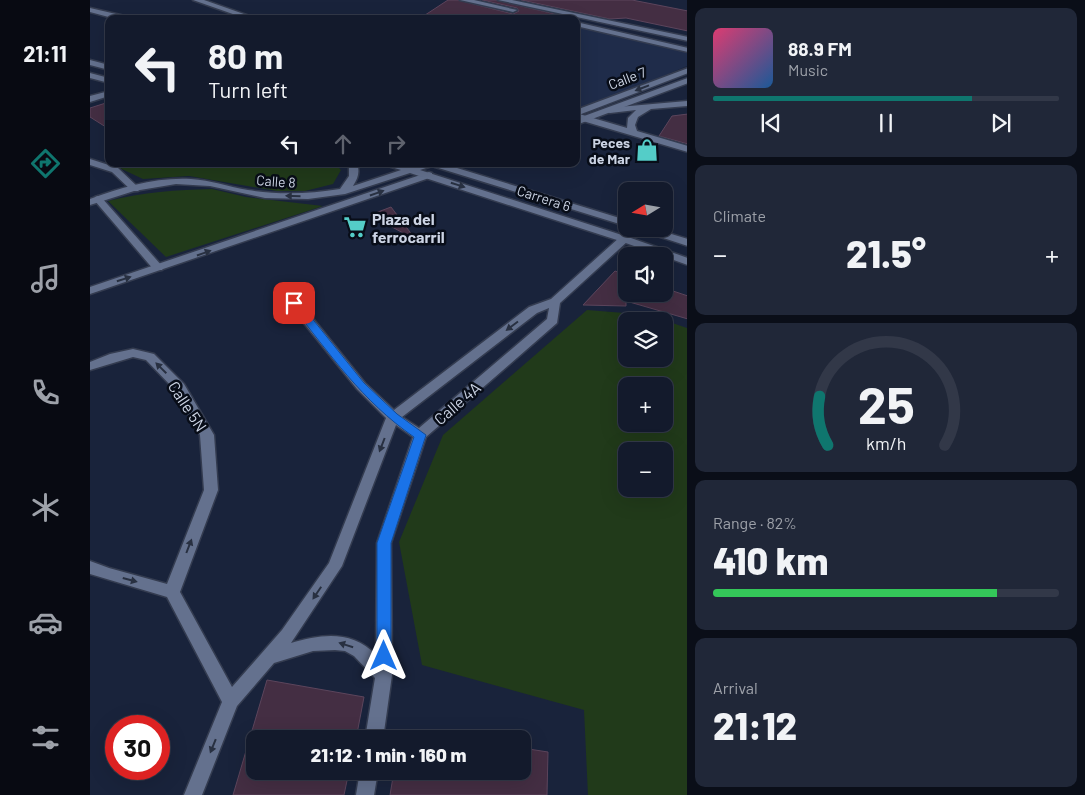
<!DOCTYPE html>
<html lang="en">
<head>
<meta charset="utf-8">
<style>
  :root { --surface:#131a2c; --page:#202738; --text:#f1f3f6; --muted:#9da1a9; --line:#323848; --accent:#0f766e }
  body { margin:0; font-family:Barlow,sans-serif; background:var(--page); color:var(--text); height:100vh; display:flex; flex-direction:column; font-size:19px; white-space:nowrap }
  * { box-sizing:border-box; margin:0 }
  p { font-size:16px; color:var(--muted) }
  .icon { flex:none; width:28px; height:28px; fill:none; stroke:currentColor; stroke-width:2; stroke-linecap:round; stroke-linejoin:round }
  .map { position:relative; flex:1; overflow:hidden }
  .side { display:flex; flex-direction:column; gap:8px; padding:8px; background:#0a0e18; width:398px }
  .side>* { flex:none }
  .top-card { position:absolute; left:15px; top:15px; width:475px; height:152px; border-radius:10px; box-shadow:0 5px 20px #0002,0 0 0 1px var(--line); background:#131a2c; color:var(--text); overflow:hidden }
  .needle { width:32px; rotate:259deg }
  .controls { position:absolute; left:528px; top:182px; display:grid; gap:10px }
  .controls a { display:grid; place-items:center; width:55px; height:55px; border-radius:10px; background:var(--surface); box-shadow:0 5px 20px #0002,0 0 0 1px var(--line); font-size:25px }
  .speed { position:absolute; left:15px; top:715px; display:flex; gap:10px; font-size:25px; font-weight:700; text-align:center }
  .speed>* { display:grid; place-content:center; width:65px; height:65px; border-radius:50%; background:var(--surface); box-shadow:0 5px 20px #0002,0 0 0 1px var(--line); line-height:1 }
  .speed .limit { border:8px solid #d22; background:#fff; color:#111 }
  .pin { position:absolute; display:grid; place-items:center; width:42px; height:42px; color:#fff; margin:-21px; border-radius:10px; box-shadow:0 2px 8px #0006 }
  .me { position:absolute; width:55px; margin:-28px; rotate:0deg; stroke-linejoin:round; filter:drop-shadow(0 0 4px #0008) }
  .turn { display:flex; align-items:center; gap:18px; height:105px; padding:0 20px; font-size:22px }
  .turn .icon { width:65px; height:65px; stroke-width:2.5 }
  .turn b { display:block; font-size:35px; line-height:42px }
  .lanes { display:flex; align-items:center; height:48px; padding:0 20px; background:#0003; justify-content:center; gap:25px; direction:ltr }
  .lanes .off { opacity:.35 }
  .big { font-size:38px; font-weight:800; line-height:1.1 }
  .side .widget { flex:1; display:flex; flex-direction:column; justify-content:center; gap:8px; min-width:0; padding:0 18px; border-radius:10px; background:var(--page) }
  .side .dial { align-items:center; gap:0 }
  .dial svg { height:130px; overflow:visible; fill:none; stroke:var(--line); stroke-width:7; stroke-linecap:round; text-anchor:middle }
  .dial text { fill:var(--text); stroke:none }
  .song { display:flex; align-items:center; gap:15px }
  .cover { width:60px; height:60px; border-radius:8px; background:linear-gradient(135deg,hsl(340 70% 55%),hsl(210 70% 35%)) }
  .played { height:5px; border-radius:2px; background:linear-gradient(90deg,var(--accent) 75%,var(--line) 75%) }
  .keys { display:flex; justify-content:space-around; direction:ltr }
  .heat { display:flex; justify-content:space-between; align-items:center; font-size:28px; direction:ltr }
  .charge { height:8px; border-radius:4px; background:linear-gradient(90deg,#34c759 82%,var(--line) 0) }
  .trip { position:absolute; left:156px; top:730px; width:285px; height:50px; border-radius:10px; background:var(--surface); box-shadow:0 5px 20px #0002,0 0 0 1px var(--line); font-weight:800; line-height:50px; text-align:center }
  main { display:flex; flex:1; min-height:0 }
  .dock { display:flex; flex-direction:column; width:90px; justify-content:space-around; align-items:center; background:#080a12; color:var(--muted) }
  .dock .icon { width:35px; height:35px }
  .dock .on { color:var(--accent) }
  .dock b { font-size:22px; color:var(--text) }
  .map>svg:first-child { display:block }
  .built { fill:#1f2c4a }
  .green { fill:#213a1a; fill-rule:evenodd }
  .building { fill:#442e43; stroke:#5c455c }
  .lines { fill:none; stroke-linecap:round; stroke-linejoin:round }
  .service-casing { stroke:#343c50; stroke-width:3 }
  .minor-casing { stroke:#343c50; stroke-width:3 }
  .tertiary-casing { stroke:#343c50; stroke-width:3 }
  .secondary-casing { stroke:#343c50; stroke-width:3 }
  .service { fill:#64718e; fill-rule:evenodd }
  .minor { fill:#64718e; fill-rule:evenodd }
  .tertiary { fill:#64718e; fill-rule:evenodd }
  .secondary { fill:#64718e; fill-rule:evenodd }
  .oneway { fill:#283041 }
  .route { fill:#1a73e8; stroke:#114b97 }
  .labels { text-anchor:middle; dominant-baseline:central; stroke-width:5; stroke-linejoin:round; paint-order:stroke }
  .far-street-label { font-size:14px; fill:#ccd4e4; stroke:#080d18 }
  .far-poi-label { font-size:14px; font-weight:bold; fill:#ccd4e4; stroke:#080d18; text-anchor:end }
  .poi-label { font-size:16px; font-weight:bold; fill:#ccd4e4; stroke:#080d18; text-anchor:start }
  .street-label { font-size:16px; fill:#ccd4e4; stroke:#080d18 }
</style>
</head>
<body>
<main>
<nav class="dock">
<b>21:11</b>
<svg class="icon on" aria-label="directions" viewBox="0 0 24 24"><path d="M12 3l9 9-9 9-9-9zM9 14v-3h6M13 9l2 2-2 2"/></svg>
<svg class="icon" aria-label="music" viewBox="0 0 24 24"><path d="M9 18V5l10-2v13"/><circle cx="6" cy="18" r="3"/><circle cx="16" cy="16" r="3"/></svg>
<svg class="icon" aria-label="phone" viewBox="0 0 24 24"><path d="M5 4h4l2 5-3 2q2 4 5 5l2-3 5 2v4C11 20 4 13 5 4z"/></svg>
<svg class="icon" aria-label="climate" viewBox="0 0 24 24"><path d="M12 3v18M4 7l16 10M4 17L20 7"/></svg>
<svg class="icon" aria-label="car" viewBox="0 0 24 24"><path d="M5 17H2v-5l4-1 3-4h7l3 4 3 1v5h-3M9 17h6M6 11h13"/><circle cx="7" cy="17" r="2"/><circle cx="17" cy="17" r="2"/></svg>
<svg class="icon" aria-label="filters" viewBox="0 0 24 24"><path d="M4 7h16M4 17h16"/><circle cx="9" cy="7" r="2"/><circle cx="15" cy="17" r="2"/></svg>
</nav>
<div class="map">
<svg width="598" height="795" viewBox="0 0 598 795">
  <rect width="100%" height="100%" fill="#19233b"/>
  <polygon class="built" points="486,28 496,29 597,52 597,66 505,105 493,108 486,106"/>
  <g class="green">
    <polygon points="21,164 120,164 137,168 145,164 245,164 251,170 243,184 215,191 187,191 99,176 53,179"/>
    <path d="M122,189L156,197L233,206L76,257L18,201C53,192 87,190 122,189Z"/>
    <path d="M497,310L559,315L597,328V795H498L494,710L332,665L309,542L353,435ZM536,321H574V359H536ZM536,386H574V424H536ZM536,451H574V489H536Z"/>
  </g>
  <g class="building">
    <polygon points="358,0 368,0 423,14 429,11 427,8 392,0 406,0 486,19 329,19"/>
    <polygon points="431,0 542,0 598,11 598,31 536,18 520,19"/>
    <polygon points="19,102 19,129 0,117 0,108"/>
    <polygon points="598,114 598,144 569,136 582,116"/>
    <polygon points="301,207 326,240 280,215"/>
    <polygon points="525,271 536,275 536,294 574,294 574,288 598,296 598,319 536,301 536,306 493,305"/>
    <polygon points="177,680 274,697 266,739 165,739 165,771 259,771 254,795 143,795"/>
    <polygon points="432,748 458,752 457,795 300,795 304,771 432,771"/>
  </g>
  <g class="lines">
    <defs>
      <polygon id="service" points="0,8 39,17 39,19 26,19 0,12"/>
      <g id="minor">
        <polygon points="103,0 114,0 168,19 157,19"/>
        <polygon points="370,0 384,0 427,10 423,12"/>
        <polygon points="408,0 422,0 598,37 598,41"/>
        <polygon points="486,22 598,48 598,52 486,26"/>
        <polygon points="19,91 19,96 0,102 0,96"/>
        <polygon points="598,101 598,106 561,109 548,117 545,125 547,131 598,146 598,152 486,119 486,113 537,128 538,118 546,110 520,113 517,112 517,108"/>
        <polygon points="0,159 28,168 50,189 48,191 42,191 22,172 0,165"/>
        <polygon points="8,196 11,197 72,266 73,268 72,270 64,270 5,201 5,197"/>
        <path d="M534,236L538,237L539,239L538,241L470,303L467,323L336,437L301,543L302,675L293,739H275L285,678L264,656L255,651L245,650L223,651L184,663L147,706L112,795H94L132,702L77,597L0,574V561L19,568L77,584L114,490L110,435L85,390L56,360L43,357L0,370V362L20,354L43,349L64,354L94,384L124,435L128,490L90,592L142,687L192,630L239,563L296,418L267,389L200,306L198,303L200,300H208L275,383L304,410L439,307L461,299L530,237ZM459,308L457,319L329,428L312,417L447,313ZM306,425L323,437L287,543L286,655C262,630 232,634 201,643L252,566Z"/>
        <polygon points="270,771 288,771 284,795 266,795"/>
      </g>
      <polygon id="tertiary" points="339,172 342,173 342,177 0,294 0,287"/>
      <g id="secondary">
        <polygon points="0,60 19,65 19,70 0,65"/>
        <polygon points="598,68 598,73 486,116 486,110"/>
        <polygon points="0,73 19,78 19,83 0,78"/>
        <polygon points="598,78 598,83 486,125 486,119"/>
        <path d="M259,164H267C270,172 268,178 263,186L311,170L298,166L297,164H310L320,167L330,164H354L536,220V226L342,166L330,170L538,237L598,258V265L530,241L320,173L255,194L218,199L175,198L120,186L86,184L44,191L0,205V199C32,187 67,177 101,179C121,180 139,187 158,190C189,195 219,194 250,189L259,176Z"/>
        <polygon points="551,229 565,229 598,239 598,246 552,231"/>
      </g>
    </defs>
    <use href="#service" class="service-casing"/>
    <use href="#minor" class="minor-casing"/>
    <use href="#tertiary" class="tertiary-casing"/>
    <use href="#secondary" class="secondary-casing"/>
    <use href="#service" class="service"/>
    <use href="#minor" class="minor"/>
    <use href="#tertiary" class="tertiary"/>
    <use href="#secondary" class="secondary"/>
  </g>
  <defs><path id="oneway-solid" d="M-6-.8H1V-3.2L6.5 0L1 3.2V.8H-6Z" transform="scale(1.25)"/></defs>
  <g class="oneway">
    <use href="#oneway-solid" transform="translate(552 88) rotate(159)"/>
    <use href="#oneway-solid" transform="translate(368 185) rotate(18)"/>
    <use href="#oneway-solid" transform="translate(287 193) rotate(-19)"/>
    <use href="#oneway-solid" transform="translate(203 196) rotate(-179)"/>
    <use href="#oneway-solid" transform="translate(114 253) rotate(-19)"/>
    <use href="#oneway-solid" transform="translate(34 279) rotate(-18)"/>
    <use href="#oneway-solid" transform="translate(422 326) rotate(143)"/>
    <use href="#oneway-solid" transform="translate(71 368) rotate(-135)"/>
    <use href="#oneway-solid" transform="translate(292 445) rotate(111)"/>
    <use href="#oneway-solid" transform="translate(99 546) rotate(-69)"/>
    <use href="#oneway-solid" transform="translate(40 580) rotate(15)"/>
    <use href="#oneway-solid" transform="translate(227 593) rotate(124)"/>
    <use href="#oneway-solid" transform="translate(256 645) rotate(-162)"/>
    <use href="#oneway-solid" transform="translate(123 746) rotate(112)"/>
  </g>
  <path class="route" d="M204,300L208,301L274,383L307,414L336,435L301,543V656L299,661L294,663L289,661L287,656V543L324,437C272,401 240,354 201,305V301Z"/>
  <defs>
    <symbol id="shop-bare" viewBox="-9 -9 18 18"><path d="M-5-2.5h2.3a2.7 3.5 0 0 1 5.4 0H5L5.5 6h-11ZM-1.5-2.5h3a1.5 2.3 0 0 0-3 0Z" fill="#54cdc8" stroke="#080d18" stroke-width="2.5" paint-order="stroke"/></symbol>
    <symbol id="supermarket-bare" viewBox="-9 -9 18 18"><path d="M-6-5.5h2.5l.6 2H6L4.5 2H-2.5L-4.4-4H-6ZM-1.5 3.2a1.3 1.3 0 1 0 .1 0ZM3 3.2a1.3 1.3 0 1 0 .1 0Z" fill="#54cdc8" stroke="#080d18" stroke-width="2.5" paint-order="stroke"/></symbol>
  </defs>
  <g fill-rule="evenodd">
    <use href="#shop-bare" x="541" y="134" width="32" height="32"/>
    <use href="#supermarket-bare" x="249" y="211" width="32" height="32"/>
  </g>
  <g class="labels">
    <g class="far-street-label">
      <text transform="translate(537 78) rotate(-21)">Calle 7</text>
      <text transform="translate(186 181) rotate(4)">Calle 8</text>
      <text transform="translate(454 198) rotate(18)">Carrera 6</text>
    </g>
    <g class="far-poi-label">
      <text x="540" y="142">Peces<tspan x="540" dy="16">de Mar</tspan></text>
    </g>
    <g class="poi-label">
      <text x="282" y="218">Plaza del<tspan x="282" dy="18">ferrocarril</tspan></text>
    </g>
    <g class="street-label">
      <text transform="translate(367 403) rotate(-41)">Calle 4A</text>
      <text transform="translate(98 406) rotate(57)">Calle 5N</text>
    </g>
  </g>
</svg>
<div class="controls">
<a><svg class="needle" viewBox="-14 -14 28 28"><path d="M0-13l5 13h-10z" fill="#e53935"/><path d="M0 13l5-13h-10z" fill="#9da1a9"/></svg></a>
<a><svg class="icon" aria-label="sound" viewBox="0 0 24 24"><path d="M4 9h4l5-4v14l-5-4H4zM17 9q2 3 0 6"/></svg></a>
<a><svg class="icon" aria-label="layers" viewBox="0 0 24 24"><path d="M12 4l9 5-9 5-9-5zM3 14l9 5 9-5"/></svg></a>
<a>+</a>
<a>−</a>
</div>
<div class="speed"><div class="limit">30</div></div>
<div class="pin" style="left:204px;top:303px;background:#d93025"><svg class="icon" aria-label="arrive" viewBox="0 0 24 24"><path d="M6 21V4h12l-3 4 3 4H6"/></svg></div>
<svg class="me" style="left:294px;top:656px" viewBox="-20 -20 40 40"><path d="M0-17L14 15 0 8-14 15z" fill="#1a73e8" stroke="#fff" stroke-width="4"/></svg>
<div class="trip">21:12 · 1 min · 160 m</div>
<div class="top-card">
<div class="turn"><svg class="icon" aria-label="left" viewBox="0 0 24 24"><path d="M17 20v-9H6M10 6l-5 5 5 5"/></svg><div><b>80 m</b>Turn left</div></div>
<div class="lanes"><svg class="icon" aria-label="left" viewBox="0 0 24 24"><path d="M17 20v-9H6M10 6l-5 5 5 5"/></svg><svg class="icon off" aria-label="ahead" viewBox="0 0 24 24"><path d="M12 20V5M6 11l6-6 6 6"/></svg><svg class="icon off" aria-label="right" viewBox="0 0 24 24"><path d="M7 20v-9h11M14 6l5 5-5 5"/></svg></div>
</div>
</div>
<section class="side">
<div class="widget">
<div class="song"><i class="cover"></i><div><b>88.9 FM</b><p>Music</p></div></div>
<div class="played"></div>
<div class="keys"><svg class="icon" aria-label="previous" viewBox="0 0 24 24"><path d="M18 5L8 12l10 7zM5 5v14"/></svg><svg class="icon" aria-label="pause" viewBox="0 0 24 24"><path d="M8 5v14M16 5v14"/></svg><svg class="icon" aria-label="next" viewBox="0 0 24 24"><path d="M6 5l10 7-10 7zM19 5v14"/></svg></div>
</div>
<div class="widget"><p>Climate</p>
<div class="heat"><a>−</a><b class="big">21.5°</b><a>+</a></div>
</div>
<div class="widget dial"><svg viewBox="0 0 100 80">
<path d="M14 69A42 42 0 1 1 86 69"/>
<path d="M14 69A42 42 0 0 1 9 39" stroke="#0f766e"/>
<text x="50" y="56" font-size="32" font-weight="700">25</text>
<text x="50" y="72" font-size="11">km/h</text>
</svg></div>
<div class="widget"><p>Range · 82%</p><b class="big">410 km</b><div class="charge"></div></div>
<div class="widget"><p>Arrival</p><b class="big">21:12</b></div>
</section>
</main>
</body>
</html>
